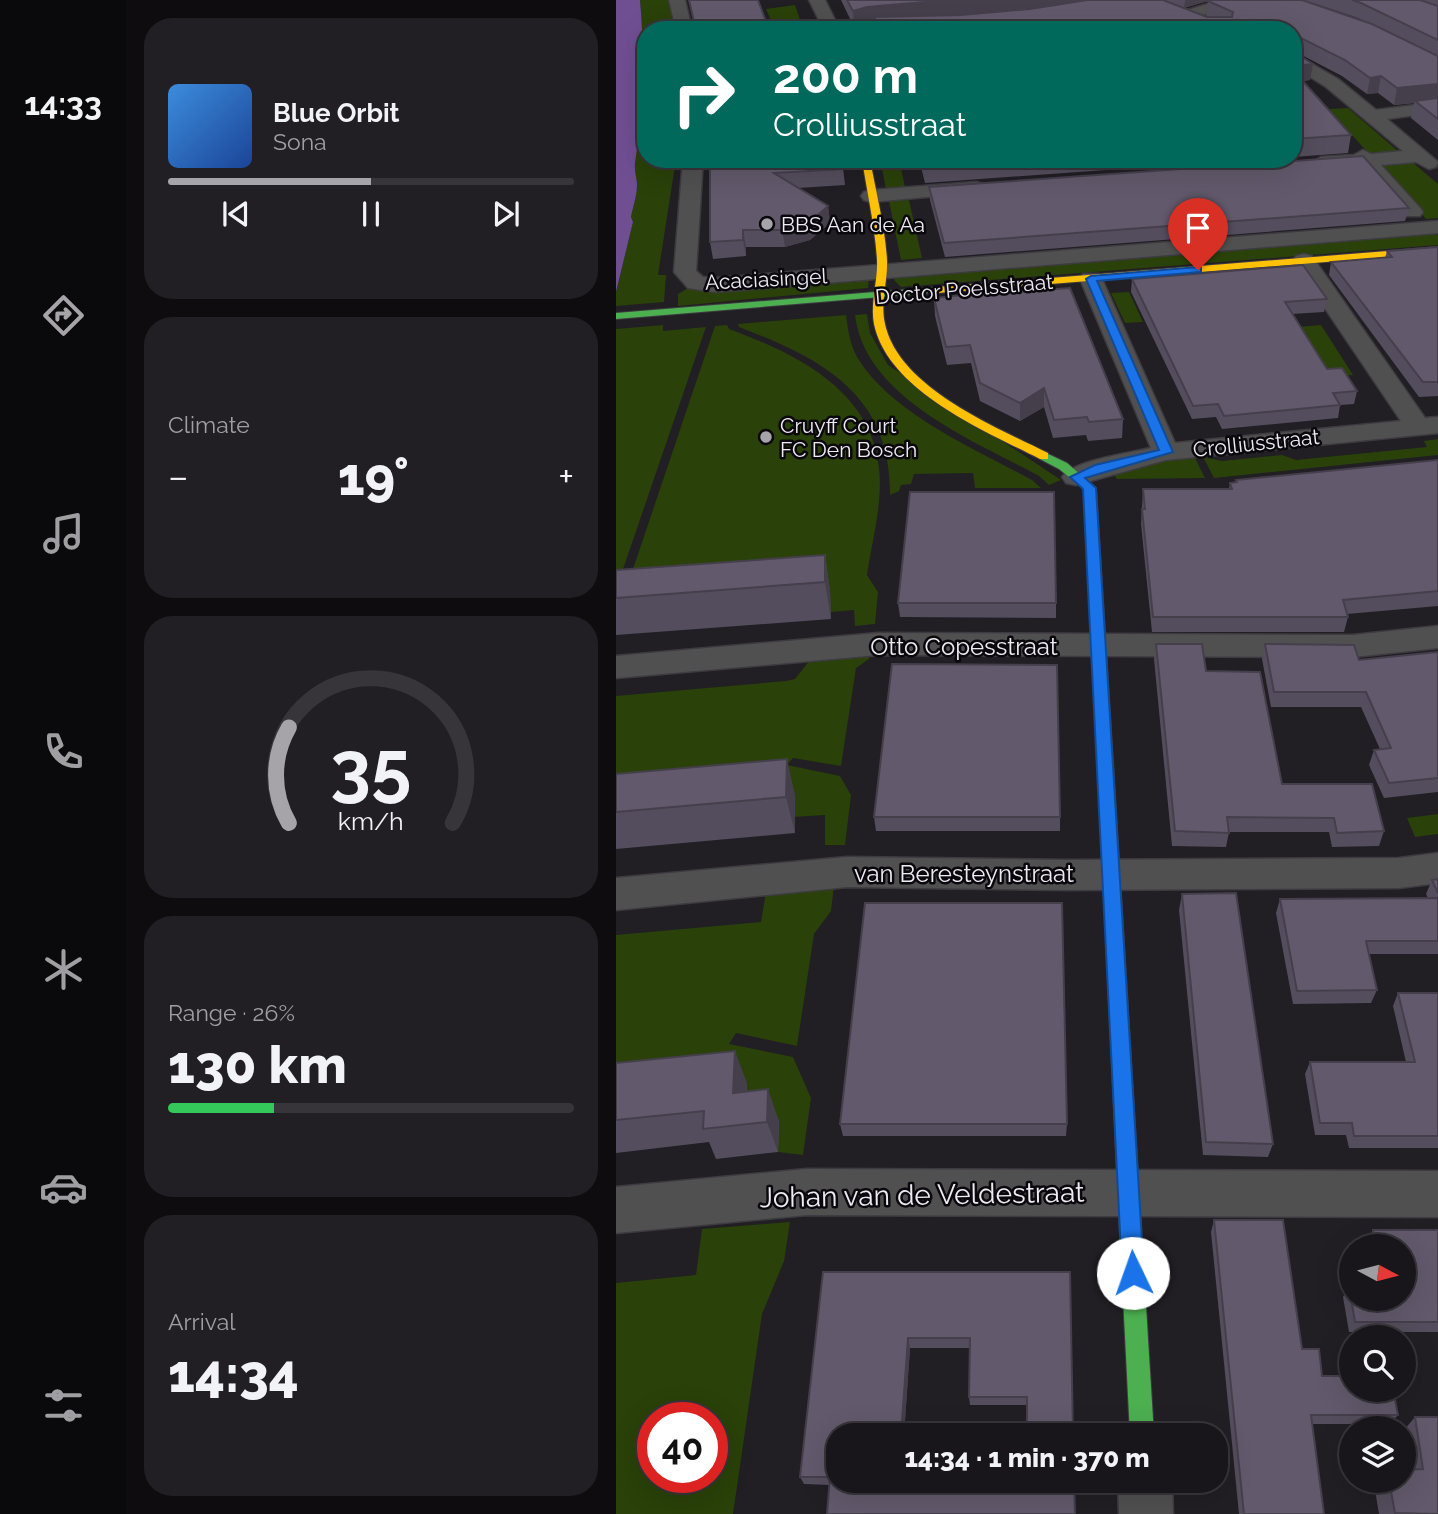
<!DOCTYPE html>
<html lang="en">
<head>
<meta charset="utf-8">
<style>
  :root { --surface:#19161b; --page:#221f24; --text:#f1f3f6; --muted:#9f9fa3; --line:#37353a; --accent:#a6a3a9 }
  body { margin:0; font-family:Raleway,sans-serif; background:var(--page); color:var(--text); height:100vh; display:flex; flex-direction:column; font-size:26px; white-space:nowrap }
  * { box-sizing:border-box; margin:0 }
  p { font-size:23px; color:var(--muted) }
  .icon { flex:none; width:38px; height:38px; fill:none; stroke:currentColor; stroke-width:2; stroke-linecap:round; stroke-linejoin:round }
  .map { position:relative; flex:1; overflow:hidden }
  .panel { display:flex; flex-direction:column; gap:18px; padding:18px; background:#0e0c0f; width:490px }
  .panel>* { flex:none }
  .top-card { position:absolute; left:21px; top:21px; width:665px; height:147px; border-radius:28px; box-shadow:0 7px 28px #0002,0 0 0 2px var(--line); background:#00695c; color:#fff; overflow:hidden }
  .needle { width:46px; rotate:97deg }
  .buttons { position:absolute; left:723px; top:1234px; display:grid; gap:14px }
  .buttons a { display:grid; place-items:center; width:77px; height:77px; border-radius:50%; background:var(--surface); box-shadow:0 7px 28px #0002,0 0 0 2px var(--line); font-size:35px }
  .speed { position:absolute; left:21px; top:1402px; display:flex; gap:14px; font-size:35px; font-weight:700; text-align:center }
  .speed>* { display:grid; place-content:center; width:91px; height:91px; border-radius:50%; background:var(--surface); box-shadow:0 7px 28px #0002,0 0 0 2px var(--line); line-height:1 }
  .speed .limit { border:10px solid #d22; background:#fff; color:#111 }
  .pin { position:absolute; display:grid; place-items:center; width:60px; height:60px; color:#fff; margin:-72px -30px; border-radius:50% 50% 50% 0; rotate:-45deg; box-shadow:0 0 7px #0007 }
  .pin .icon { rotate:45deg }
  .me { position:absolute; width:77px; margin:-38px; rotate:357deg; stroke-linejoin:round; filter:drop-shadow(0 0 5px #0008) }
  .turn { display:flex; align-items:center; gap:24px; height:147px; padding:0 21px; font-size:32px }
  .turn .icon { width:91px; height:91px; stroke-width:2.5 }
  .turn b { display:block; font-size:49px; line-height:60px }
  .big { font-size:52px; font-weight:800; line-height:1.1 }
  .panel .tile { flex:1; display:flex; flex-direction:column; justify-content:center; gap:10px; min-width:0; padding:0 24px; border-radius:28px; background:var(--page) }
  .panel .dial { align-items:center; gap:0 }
  .dial svg { height:182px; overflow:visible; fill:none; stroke:var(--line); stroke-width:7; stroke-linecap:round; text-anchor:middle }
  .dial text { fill:var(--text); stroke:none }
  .song { display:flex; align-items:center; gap:21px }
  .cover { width:84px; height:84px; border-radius:10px; background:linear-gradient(135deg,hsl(210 70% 55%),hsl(220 70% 35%)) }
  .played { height:7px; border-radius:4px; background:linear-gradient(90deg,var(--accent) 50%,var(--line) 50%) }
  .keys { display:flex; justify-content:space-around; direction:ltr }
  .heat { display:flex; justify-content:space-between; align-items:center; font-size:38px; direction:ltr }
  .charge { height:10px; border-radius:5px; background:linear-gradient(90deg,#34c759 26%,var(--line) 0) }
  .trip { position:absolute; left:210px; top:1423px; width:402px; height:70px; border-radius:28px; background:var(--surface); box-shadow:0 7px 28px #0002,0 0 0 2px var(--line); font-weight:800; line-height:70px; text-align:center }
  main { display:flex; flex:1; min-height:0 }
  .tab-bar { display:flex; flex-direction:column; width:126px; justify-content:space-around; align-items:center; background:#0a090b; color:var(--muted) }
  .tab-bar .icon { width:49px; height:49px }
  .tab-bar .active { color:var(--accent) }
  .tab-bar b { font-size:32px; color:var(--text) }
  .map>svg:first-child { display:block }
  .green { fill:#2a4109; fill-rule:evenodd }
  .water { fill:#704e92 }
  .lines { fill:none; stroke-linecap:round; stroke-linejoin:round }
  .street-casing { stroke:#3e3b40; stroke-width:3 }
  .fast-casing { stroke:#3e3b40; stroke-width:2 }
  .slow-casing { stroke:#3e3b40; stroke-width:2 }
  .street { fill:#505051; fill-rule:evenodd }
  .fast { fill:#4caf50; fill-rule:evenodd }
  .slow { fill:#ffc107; fill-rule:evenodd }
  .wall { fill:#544d5d; fill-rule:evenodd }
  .shaded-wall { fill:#453f4c }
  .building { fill:#625a6c; stroke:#453f4c; stroke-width:2 }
  .route { fill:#1a73e8; stroke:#114b97; stroke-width:2 }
  .poi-dot { fill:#a6a3a9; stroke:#0a080c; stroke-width:2.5 }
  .labels { text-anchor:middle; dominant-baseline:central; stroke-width:5; stroke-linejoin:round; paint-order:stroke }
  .far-poi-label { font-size:21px; fill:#edeaf1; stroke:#0a080c; text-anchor:start }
  .far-street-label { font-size:21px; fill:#edeaf1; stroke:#0a080c }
  .street-label { font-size:24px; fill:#edeaf1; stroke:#0a080c }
  .near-street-label { font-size:28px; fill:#edeaf1; stroke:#0a080c }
</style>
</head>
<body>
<main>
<nav class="tab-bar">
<b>14:33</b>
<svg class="icon active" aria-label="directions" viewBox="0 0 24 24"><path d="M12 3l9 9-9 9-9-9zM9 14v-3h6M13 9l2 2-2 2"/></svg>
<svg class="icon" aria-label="music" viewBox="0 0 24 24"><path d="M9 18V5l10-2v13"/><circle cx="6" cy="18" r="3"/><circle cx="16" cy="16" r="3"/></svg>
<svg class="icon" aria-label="phone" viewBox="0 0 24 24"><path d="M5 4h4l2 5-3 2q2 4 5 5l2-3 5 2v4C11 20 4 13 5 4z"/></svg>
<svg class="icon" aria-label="climate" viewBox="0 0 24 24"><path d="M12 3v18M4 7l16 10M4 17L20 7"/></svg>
<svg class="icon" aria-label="car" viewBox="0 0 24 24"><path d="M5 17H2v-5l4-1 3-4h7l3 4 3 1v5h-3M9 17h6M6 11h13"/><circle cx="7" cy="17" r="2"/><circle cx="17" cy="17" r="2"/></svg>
<svg class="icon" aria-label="filters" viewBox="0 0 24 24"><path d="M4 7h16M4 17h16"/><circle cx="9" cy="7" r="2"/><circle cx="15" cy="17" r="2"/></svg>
</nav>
<section class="panel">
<div class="tile">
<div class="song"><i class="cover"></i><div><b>Blue Orbit</b><p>Sona</p></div></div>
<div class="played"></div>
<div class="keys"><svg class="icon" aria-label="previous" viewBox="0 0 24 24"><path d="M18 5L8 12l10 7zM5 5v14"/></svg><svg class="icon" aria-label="pause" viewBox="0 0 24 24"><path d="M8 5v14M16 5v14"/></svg><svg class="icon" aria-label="next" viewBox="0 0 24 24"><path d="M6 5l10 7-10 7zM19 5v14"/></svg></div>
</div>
<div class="tile"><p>Climate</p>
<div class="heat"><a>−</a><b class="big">19°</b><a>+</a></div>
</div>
<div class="tile dial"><svg viewBox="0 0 100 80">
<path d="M14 69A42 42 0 1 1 86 69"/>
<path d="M14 69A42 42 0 0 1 14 27" stroke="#a6a3a9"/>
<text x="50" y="56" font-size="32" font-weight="700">35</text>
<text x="50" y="72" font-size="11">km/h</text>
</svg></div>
<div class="tile"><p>Range · 26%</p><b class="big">130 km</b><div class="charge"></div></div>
<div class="tile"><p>Arrival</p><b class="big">14:34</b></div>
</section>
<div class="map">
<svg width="822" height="1514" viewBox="0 0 822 1514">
  <rect width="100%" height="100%" fill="#211e24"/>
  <g class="green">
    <path d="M24,0H54L60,30H30V159H60L42,275H50L48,302L0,306V292L17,222L15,217C17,207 20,196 21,185C21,178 18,171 19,163C26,110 29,54 24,0Z"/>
    <polygon points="179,5 184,20 156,23 150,9"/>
    <polygon points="732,108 783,152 753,154 713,109"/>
    <polygon points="264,159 283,159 289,187 270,189"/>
    <polygon points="796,162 822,184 822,218 810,219 762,164"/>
    <polygon points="293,200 306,258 285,260 273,201"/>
    <polygon points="818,231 822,236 822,245 285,287 278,280 281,275"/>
    <polygon points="241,276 253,280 252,288 62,306 62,294 74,287"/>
    <polygon points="513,292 527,322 509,323 495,293"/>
    <path d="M251,314L254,333L272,365L445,480L433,485L423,476C357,440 249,398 239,315Z"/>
    <path d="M230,315C232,330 234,344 241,357C275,414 360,449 416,480L425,488H359L357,473L298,474L295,484L285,485L283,491L274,495C275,395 207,359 123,327L122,324Z"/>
    <polygon points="47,325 47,331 90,327 5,575 0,579 0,329"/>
    <path d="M111,325L113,329C178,353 255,389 263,468C267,503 256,541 251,575L262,592L259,624L239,626L238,610L215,612L15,575L99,326Z"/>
    <polygon points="705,325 737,375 713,377 681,327"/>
    <polygon points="822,439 822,455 598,478 587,457 606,461 666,455 680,460 811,447 808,441"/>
    <polygon points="579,458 589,478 501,479 498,475 557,459"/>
    <polygon points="254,653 253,659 240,668 225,766 177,758 171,765 224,776 235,795 229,845 209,845 209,815 177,817 0,811 0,696 170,681 179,679 194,660"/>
    <polygon points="822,814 822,834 799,837 791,818"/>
    <polygon points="218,886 215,911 198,934 181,1046 120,1033 113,1044 177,1057 195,1098 187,1155 162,1152 162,1121 129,1124 131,1083 0,1096 0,935 145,922 150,892"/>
    <path d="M174,1222L168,1261L146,1314L117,1514H0V1283L80,1275L86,1229ZM37,1418H96V1477H37Z"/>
  </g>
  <path class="water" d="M0,0H24C29,54 27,110 19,163C18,171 21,178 21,185C21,195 17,207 15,217L17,222L0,292Z"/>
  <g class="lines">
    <defs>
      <g id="street">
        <polygon points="53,0 69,0 76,30 60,30"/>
        <polygon points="193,0 209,0 224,30 208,30"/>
        <polygon points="604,0 628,0 625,3 568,21 560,16 562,13"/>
        <polygon points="677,53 722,79 760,110 822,102 822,112 771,119 822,162 820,167 813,169 800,162 765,165 804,208 807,212 804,216 790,216 745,166 698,167 695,163 705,157 738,155 747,150 755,154 787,151 710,87 677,66"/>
        <polygon points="67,159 87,159 80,271 87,277 99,278 822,221 822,233 99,292 72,288 58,272"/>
        <polygon points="360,182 367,184 370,188 367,192 255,202 248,200 245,196 248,192 255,190"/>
        <path d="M688,254L696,256L809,418L822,417V433L550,460L460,485L450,483L446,477C458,460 514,453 535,448L464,279L467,274H483L486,279L559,443L785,421L677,261L680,256Z"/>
        <polygon points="822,626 822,648 737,657 262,655 0,678 0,656 262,633 737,635"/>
        <polygon points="822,853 822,883 783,888 450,890 231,887 0,910 0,878 231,857 450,860 783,858"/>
        <polygon points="191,1169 822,1171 822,1217 191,1215 0,1233 0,1187"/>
        <polygon points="502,1480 556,1480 557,1514 503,1514"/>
      </g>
      <g id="fast">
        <polygon points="321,287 325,288 325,292 0,319 0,313"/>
        <polygon points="428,452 451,463 480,488 500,811 498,815 486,815 484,811 468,489 443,469 424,459 424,453"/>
        <polygon points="516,1247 524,1250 527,1258 538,1435 514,1435 505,1258 508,1250"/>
      </g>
      <g id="slow">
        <path d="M246,159H254C260,193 269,226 271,260C272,281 264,303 269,324C283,388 380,427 432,453V459H424C369,431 272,391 258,324C254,303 262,281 261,260C259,226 251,193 246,159Z"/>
        <polygon points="822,247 822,253 321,293 316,290 321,287"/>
        <polygon points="492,805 498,807 500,811 527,1258 524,1266 516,1269 508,1266 505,1258 484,811 486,807"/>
      </g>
    </defs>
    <use href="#street" class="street-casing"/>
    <use href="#fast" class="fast-casing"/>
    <use href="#slow" class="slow-casing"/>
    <use href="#street" class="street"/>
    <use href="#fast" class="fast"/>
    <use href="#slow" class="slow"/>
  </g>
  <g class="wall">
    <path d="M225,0H595L568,8L590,16L592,1L596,0H822V140L795,118L798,103L778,105L762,93L751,94L726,76L678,51L697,64L694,80L687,81L735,135L732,153L677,157V30H259V22L238,27ZM698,3L742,18L746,20ZM430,7L414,9L334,15Z"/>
    <polygon points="92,159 226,159 229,185 182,188 212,206 214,223 194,240 169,247 130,247 130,256 97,259 94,242 94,167 93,167"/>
    <polygon points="303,159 642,159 309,183"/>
    <polygon points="313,187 793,208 789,221 329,257 314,200"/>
    <polygon points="822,247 822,396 803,397 713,275 715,262 769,258 771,251"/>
    <polygon points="516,279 711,299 708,312 676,314 711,369 741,391 738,404 724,405 722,418 606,429 600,417 576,419 515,292"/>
    <polygon points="385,293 507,419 506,438 472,441 470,435 437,438 428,407 404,421 364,401 355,363 331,365 319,316 318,298"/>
    <polygon points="822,460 822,606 731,614 732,617 728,632 536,632 525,524 527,489 613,489 614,483 620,483 620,480"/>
    <polygon points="209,555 214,591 215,619 0,635 0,570"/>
    <polygon points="282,603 440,603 440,618 284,617"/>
    <polygon points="540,644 590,671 666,784 768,831 763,846 716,847 713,832 613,832 610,847 556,846 538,659"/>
    <polygon points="649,644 743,660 822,652 822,792 768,798 753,765 758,750 764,749 745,707 655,707 646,659"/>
    <polygon points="0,774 179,795 179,833 0,849"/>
    <polygon points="258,817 444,817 444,831 260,831"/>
    <polygon points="822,879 822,954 753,954 761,990 755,1003 677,1004 660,913 664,899 812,898 810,894 816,880"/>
    <polygon points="566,894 657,1144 652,1157 587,1155 563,910"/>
    <polygon points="782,993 822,993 822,1148 733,1148 730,1135 699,1135 689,1074 694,1062 790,1062 777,1006"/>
    <polygon points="0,1063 131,1083 131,1092 163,1121 162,1152 100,1159 93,1142 0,1153"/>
    <polygon points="224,1124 451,1124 450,1136 227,1136"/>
    <polygon points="598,1220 686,1349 706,1376 782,1415 774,1424 696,1424 708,1514 623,1514 595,1232"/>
    <polygon points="757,1230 822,1230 822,1332 733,1332 727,1297 733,1287 788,1298 788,1246 751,1246 750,1242"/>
    <polygon points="207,1272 454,1272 411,1405 354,1405 353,1397 354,1348 294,1348 288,1435 222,1435 214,1485 188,1484 184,1477"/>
    <polygon points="799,1417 822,1514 763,1514 758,1484 761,1480 788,1480 790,1470 788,1451 788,1430"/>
  </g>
  <g class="shaded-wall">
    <polygon points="332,0 480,0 467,3 261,22 258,17 259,22 238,27 237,11 251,7"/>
    <polygon points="569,0 595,0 568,8"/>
    <polygon points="697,64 694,80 677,82 677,66"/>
    <polygon points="765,76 762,93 751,94 754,78"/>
    <polygon points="822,84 822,100 799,101 798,103 778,105 781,88"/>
    <polygon points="212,206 214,223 194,240 169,247 166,230"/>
    <polygon points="127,230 130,247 130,256 127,240"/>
    <polygon points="428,388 428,407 404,421 404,403"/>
    <polygon points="209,555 214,591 215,619 209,582"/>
    <polygon points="171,759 179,795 179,833 170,797"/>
    <polygon points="119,1051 131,1083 129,1124 117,1093"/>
    <polygon points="152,1089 163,1121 162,1152 151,1122"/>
    <polygon points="292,1338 294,1348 288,1435 285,1435"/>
  </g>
  <g class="building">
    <polygon points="73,0 142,0 153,30 80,30"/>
    <polygon points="231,0 332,0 251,7 237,11"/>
    <polygon points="471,0 547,0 591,17 616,17 617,12 592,1 596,0 686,0 756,24 822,56 822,84 781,88 765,76 754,78 729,60 679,35 678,52 697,64 677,66 677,30 265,30 258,17 345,15 414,9"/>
    <polygon points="736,0 804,0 822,6 822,40 745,3"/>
    <polygon points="677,70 735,135 677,139"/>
    <polygon points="822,98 822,119 799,101"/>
    <polygon points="747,156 793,208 328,243 313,187"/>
    <polygon points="94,159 226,159 227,169 158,173 212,206 192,224 166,230 127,230 127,240 94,242"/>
    <polygon points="306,159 398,159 308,166"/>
    <polygon points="822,247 822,382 807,382 715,262 776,257 771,251"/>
    <polygon points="687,265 711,299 669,302 711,369 726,368 741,391 717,393 724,405 672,410 608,416 602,404 577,406 516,279"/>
    <polygon points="454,288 507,419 473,422 471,417 438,420 428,388 404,403 364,383 354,345 330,347 318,298 384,291 385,293"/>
    <polygon points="822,460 822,591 727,600 732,617 537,617 526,509 529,509 527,489 616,489 614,483 621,482 620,480"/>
    <polygon points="294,492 438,492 440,603 282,603"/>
    <polygon points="209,555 209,582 0,598 0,570"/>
    <polygon points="540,644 586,644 590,671 644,672 666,784 756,784 768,831 721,833 718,818 611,817 613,833 559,831"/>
    <polygon points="649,644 738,645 743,660 822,652 822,778 773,783 758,750 775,748 750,692 658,692"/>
    <polygon points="276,664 441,665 444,817 258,817"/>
    <polygon points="171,759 170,797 0,812 0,774"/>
    <polygon points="822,879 822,893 816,880"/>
    <polygon points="620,893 657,1144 590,1142 566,894"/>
    <polygon points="822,898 822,941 750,941 761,990 681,991 664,899"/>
    <polygon points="249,903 446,903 451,1124 224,1124"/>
    <polygon points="782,993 822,993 822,1136 738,1136 736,1123 704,1123 694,1062 799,1062"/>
    <polygon points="119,1051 117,1093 152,1089 151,1122 87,1129 88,1111 0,1120 0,1063"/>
    <polygon points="598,1220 667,1220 686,1349 703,1349 706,1376 735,1376 735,1390 777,1390 782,1415 695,1415 708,1514 628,1514"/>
    <polygon points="757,1230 822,1230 822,1322 739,1322 735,1298 788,1298 788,1246 760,1246"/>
    <polygon points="207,1272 454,1272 457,1435 411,1435 411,1397 353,1397 354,1338 292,1338 285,1435 222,1435 222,1480 458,1480 459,1514 211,1514 214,1477 184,1477"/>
    <polygon points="799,1417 822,1417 822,1514 779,1513 773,1480 788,1480 788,1470 807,1469"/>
  </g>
  <polygon class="route" points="582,267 585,268 585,272 481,281 557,452 469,478 480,488 528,1273 525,1281 517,1284 509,1281 506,1273 467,489 454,477 479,465 543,450 470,279 475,276"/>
  <g class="poi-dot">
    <circle cx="151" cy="224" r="7"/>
    <circle cx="150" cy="437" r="7"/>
  </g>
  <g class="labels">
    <g class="far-poi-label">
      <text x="165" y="224">BBS Aan de Aa</text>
      <text x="164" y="425">Cruyff Court<tspan x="164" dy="24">FC Den Bosch</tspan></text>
    </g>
    <g class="far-street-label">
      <text transform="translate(150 279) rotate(-3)">Acaciasingel</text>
      <text transform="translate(348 289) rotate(-5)">Doctor Poelsstraat</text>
      <text transform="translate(640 443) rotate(-6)">Crolliusstraat</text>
    </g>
    <g class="street-label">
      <text x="348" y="646">Otto Copesstraat</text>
      <text x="348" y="873">van Beresteynstraat</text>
    </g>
    <g class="near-street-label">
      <text transform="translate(306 1195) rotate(-1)">Johan van de Veldestraat</text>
    </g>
  </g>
</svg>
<div class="buttons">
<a><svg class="needle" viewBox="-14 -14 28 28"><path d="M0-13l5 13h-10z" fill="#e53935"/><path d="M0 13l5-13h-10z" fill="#9f9fa3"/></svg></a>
<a><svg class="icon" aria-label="search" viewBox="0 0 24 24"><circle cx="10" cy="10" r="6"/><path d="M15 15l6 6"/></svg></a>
<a><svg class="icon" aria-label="layers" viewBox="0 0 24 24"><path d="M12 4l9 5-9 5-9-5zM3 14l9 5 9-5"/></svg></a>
</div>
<div class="speed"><div class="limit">40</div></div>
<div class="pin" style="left:582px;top:270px;background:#d93025"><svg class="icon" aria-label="arrive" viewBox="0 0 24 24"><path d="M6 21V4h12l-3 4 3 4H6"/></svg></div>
<svg class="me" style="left:517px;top:1273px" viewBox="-20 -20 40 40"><circle r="19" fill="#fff"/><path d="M0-13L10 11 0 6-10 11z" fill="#1a73e8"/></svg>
<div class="trip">14:34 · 1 min · 370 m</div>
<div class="top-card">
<div class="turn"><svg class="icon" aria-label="right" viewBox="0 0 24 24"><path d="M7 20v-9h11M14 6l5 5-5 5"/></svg><div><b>200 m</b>Crolliusstraat</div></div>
</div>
</div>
</main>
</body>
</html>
